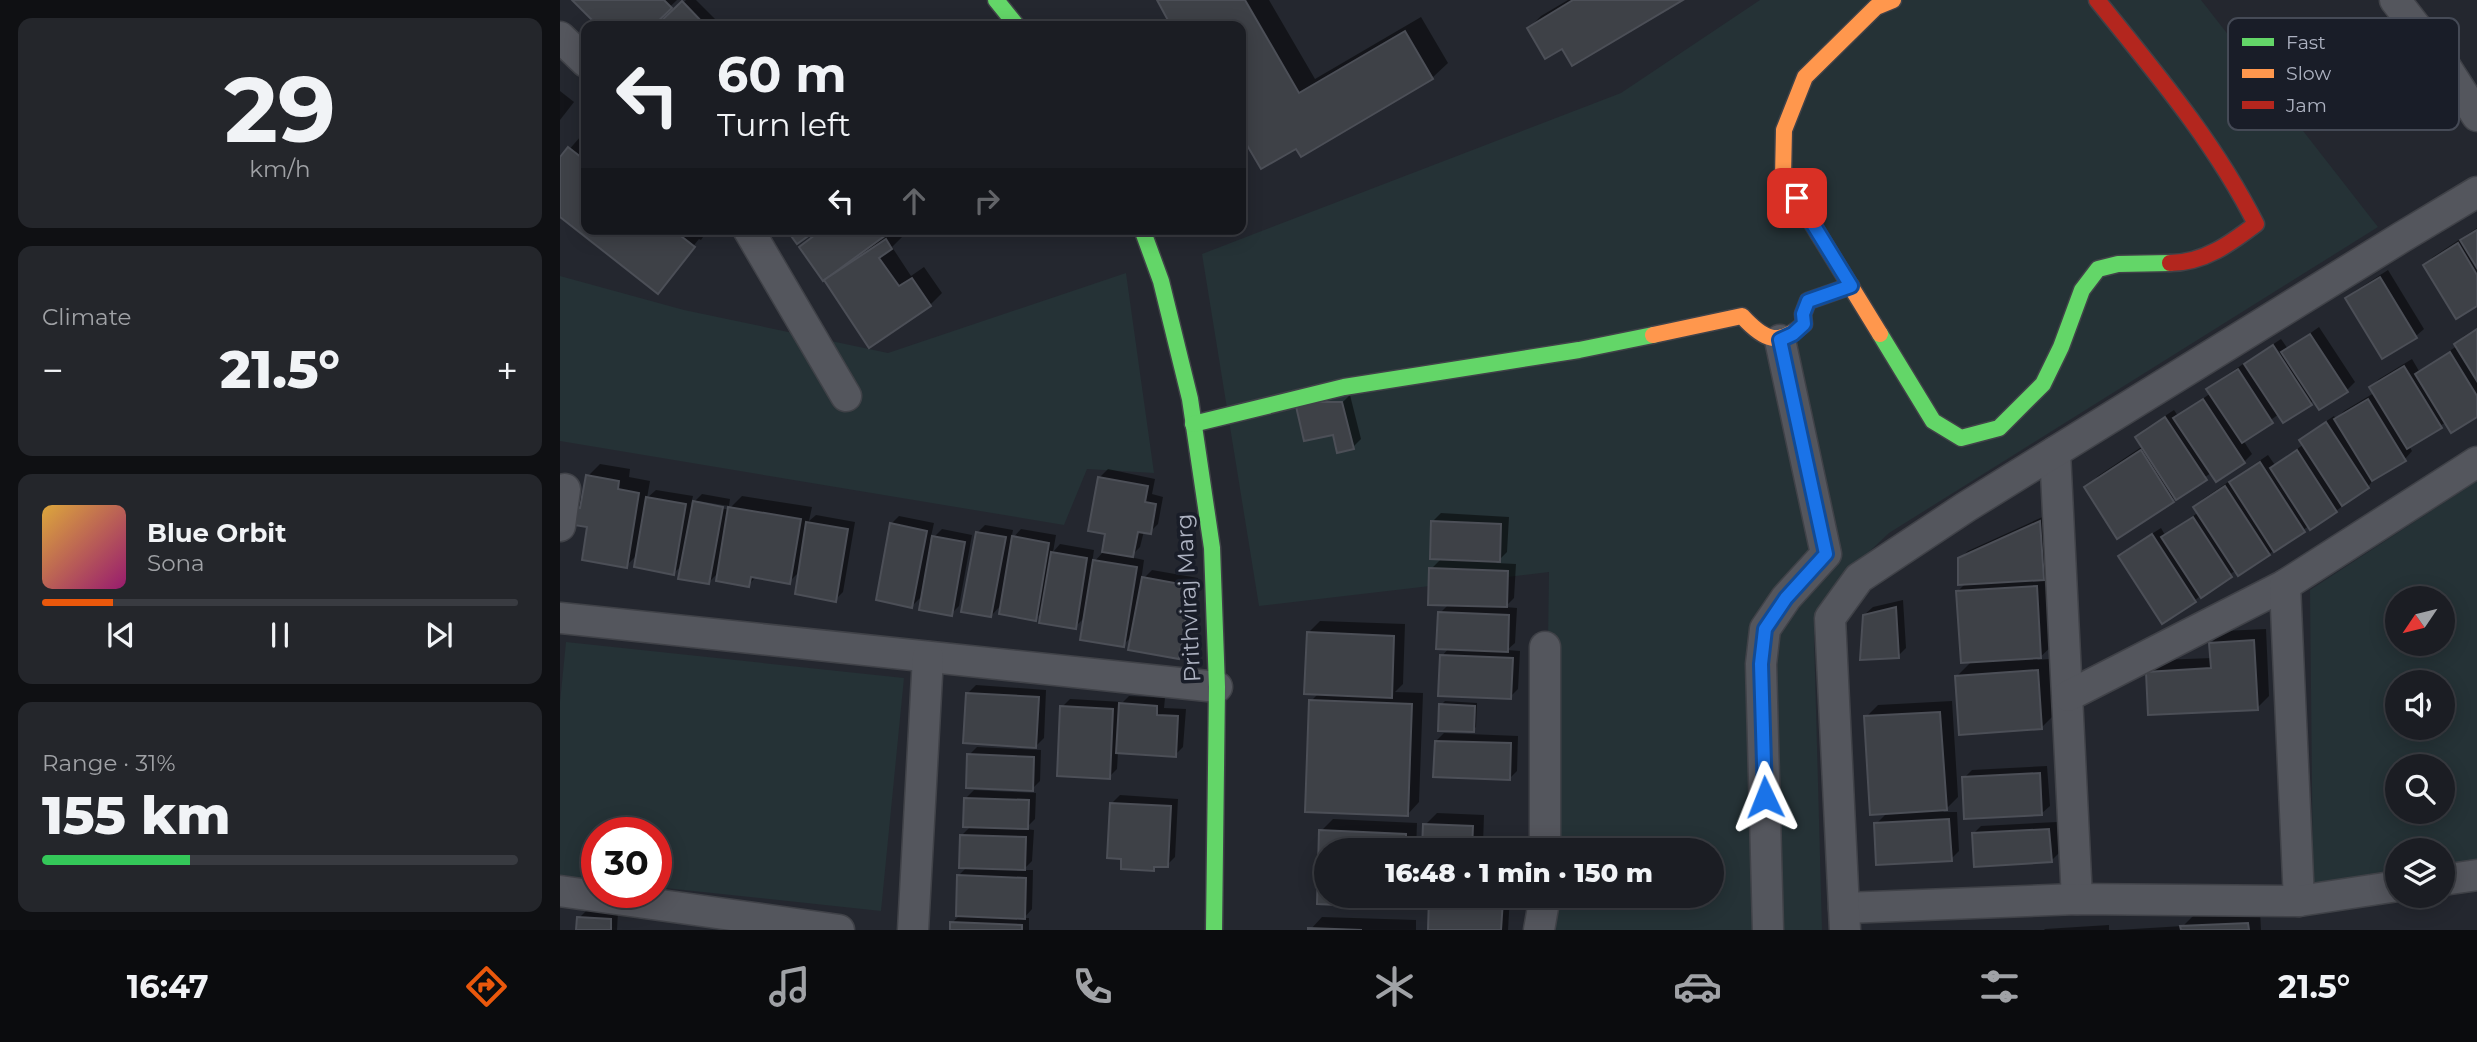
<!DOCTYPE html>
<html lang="en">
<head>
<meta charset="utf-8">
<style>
  :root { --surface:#1b1d23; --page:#24262b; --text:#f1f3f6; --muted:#a0a2a6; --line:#393b41; --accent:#ea580c }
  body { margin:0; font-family:Montserrat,sans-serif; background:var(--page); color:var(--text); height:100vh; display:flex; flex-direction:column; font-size:26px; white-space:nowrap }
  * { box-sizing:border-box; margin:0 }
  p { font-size:23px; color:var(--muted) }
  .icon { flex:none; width:38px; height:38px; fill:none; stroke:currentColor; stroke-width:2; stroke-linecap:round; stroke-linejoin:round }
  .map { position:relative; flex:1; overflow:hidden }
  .drawer { display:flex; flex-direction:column; gap:18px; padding:18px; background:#0f1013; width:560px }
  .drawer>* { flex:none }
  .guide { position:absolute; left:21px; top:21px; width:665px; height:214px; border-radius:14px; box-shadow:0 4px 18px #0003,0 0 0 2px var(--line); background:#1b1d23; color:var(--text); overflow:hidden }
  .needle { width:46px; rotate:235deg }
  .fabs { position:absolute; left:1825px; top:586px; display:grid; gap:14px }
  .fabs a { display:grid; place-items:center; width:70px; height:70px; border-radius:50%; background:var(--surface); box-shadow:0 4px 18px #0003,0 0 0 2px var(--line); font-size:35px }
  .speed { position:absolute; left:21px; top:817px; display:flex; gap:14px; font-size:35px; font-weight:700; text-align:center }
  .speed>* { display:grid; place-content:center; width:91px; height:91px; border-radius:50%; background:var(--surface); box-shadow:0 4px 18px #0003,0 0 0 2px var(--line); line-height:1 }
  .speed .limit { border:10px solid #d22; background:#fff; color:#111 }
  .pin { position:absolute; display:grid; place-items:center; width:60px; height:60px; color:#fff; margin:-30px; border-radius:14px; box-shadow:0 4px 10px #0006 }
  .me { position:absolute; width:77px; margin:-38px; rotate:358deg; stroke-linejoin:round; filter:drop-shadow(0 0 5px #0008) }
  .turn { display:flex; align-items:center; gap:24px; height:147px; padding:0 21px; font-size:32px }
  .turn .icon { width:91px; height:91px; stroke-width:2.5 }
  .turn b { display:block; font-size:49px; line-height:60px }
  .lanes { display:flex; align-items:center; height:66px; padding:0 21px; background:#0003; justify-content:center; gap:35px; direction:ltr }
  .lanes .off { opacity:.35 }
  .big { font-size:52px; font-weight:800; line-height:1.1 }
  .drawer .widget { flex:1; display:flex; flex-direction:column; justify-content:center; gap:10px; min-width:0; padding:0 24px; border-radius:14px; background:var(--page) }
  .drawer .dial { align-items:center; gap:0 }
  .dial b { font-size:91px; line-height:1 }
  .song { display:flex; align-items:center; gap:21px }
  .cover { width:84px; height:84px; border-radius:10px; background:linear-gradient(135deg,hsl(40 70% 55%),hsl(320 70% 35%)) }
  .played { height:7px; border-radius:4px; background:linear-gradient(90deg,var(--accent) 15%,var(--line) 15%) }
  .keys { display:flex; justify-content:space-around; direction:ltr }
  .heat { display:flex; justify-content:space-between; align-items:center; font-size:38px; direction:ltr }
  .charge { height:10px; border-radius:5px; background:linear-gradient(90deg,#34c759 31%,var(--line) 0) }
  .trip { position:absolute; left:754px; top:838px; width:410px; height:70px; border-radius:35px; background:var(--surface); box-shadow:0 4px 18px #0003,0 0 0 2px var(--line); font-weight:800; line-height:70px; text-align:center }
  .menu { display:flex; height:112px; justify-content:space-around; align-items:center; background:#0b0c0e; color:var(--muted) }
  .menu .icon { width:49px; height:49px }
  .menu .active { color:var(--accent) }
  .menu b { font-size:32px; color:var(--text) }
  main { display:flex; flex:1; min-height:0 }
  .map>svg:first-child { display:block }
  .green { fill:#253236; fill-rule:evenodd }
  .shadow { fill:#0007 }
  .building { fill:#3e4147; stroke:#4c4f57; stroke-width:2 }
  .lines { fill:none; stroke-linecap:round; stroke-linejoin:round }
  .street-casing { stroke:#404248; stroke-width:33 }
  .fast-casing { stroke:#404248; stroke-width:19 }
  .slow-casing { stroke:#404248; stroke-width:19 }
  .jam-casing { stroke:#404248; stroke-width:19 }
  .street { stroke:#54565d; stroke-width:30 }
  .fast { stroke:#63d668; stroke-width:16 }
  .slow { stroke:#ff974d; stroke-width:16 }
  .jam { stroke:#b3261e; stroke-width:16 }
  .route-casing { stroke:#114b97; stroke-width:18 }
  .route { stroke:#1a73e8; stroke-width:12 }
  .labels { text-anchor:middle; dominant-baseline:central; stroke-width:7; stroke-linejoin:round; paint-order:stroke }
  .street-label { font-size:23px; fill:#adb2c1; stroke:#191d28 }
  .key { fill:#191d28; stroke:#454a56; stroke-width:2 }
  .key-label { font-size:19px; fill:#adb2c1 }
</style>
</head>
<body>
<main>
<section class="drawer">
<div class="widget dial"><b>29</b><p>km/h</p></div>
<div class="widget"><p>Climate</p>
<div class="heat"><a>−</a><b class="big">21.5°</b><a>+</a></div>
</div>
<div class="widget">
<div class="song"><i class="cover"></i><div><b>Blue Orbit</b><p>Sona</p></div></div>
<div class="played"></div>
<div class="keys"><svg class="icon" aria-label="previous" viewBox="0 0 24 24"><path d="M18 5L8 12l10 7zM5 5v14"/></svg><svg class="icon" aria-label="pause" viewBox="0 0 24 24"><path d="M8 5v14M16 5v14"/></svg><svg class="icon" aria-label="next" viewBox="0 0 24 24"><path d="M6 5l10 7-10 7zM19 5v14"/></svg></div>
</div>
<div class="widget"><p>Range · 31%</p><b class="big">155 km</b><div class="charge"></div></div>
</section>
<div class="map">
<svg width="1917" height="930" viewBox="0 0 1917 930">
  <rect width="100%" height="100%" fill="#24272f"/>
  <g class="green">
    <polygon points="1200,0 1641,0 1818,227 1329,533 1277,582 1254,636 1262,930 984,930 984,896 1152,896 1152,850 985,850 989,572 699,606 642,254 1061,93"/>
    <polygon points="566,273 594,473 527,469 504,525 0,441 0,276 124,310 328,353"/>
    <path d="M1917,481V872L1883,875V850H1838L1837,878L1753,885L1750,590ZM1838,598H1883V644H1838ZM1838,682H1883V728H1838ZM1838,766H1883V812H1838Z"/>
    <polygon points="6,642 344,678 321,911 96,887 96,833 37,833 37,880 0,877 0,702"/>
  </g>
  <g class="shadow">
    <polygon points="15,0 117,0 90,26 40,26"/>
    <polygon points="126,0 136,0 159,23 156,26 99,26"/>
    <polygon points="599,0 709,0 755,79 861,17 888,63 872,78 736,146 701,166 681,131 681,26 601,26 610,19"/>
    <polygon points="1008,0 1120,0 1002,47 969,28 981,16"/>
    <polygon points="0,91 14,102 0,120"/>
    <polygon points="21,136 26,140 26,229 139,229 145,234 141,240 139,239 105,281 0,214 0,160"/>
    <polygon points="1917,228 1917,304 1865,265 1873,257"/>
    <polygon points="262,229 329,229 320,238 321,240 339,229 343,236 332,247 351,276 364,267 382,293 370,305 266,281 273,273 241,247"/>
    <polygon points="1828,270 1864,329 1856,336 1822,357 1787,299 1795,291"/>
    <polygon points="1759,327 1795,382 1787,390 1759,408 1754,400 1751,403 1719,414 1683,440 1692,454 1684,462 1651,473 1558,536 1526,488 1538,476 1583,446 1578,437 1585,429 1614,410 1618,416 1651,393 1649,389 1656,382 1721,339 1728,349"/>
    <polygon points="1917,328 1917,415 1886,422 1849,446 1852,451 1845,459 1815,477 1808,487 1776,511 1750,525 1709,554 1676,570 1635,600 1560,556 1568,549 1601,528 1605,535 1639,512 1636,507 1643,499 1708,455 1715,465 1744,444 1742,440 1750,432 1774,416 1776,419 1784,411 1814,393 1811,387 1819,379 1852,359 1859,371 1897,346 1896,344 1904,336"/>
    <polygon points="790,395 801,439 793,447 774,433 745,439"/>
    <polygon points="40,464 70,469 69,477 90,481 87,498 96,490 133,496 131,505 142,494 170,499 169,506 138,501 138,504 171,510 171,507 182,496 252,507 249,521 256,515 295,522 283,592 275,600 240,571 229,582 197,576 188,585 159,572 148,583 123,564 114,573 78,554 66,566 12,507 24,495 28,476"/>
    <polygon points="548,469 595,479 592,494 603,497 598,524 590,532 584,531 580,547 570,557 584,560 581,581 592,570 638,578 626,649 618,657 573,635 563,645 526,616 515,627 482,612 475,619 442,604 431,616 417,533 425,525 453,530 451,540 461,529 496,535 493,552 500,544 534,550 532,564 545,550 547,532 540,477"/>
    <polygon points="881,513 949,517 947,552 936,563 956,564 954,598 945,607 957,608 955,643 947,650 960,651 958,689 950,697 882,656 889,648 880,613 889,604 871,569 882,558 873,521"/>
    <polygon points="1487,515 1493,645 1477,660 1489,659 1493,716 1481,728 1397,676 1412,661 1398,591 1406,583 1399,559 1408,551"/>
    <polygon points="339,516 374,523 370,541 382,529 412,535 399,606 391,614 364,594 352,606 331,524"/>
    <polygon points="1343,600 1346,648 1338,656 1304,615 1313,607"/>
    <polygon points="760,621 845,624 843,684 835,692 863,693 859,802 848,814 751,701 759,693 748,633"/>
    <polygon points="1706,629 1709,696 1697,708 1588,672 1600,660 1652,658 1651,643 1663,631"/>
    <polygon points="416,685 486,690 484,738 476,746 408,693"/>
    <polygon points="569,696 605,698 604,708 626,709 623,747 615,755 558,752 557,769 549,777 502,707 510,699 563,702"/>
    <polygon points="885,701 917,703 916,727 913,730 881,705"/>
    <polygon points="1392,701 1398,797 1383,812 1397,812 1399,851 1391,859 1316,824 1328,812 1306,717 1318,705"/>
    <polygon points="884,733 958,736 957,771 949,779 876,741"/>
    <polygon points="417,747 481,750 480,781 472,789 409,755"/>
    <polygon points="1487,766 1490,806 1482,813 1404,778 1412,770"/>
    <polygon points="414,790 476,793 475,819 465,829 474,830 472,861 463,870 473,870 472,909 464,918 469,918 469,930 391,930 392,923 400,915 399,875 408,866 402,835 412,825 406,798"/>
    <polygon points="560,795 618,799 615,857 607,865 597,865 593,869 552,803"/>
    <polygon points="877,813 924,815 923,844 956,846 956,850 864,850 865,825"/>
    <polygon points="773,819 857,823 856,850 766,850 766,896 853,896 843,906 758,903 761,831"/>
    <polygon points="1497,822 1499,853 1491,861 1413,834 1421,826"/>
    <polygon points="873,896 950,896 948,930 870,930 871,898"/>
    <polygon points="27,910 58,912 57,930 18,930 19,918"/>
    <polygon points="1700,911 1701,930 1557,930 1623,926 1634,915"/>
    <polygon points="762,917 856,920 856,930 750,930"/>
    <polygon points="1549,925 1549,930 1484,930 1485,929"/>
  </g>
  <g class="building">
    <polygon points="12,0 104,0 112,8 93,26 38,26"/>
    <polygon points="597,0 685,0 739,93 845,31 873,79 741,157 736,149 701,169 681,135 681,26 606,26 610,24"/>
    <polygon points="1013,0 1123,0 1012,66 1002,49 985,59 967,28"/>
    <polygon points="122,1 146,26 96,26"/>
    <polygon points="8,147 26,161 26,229 112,229 135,247 98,294 0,217 0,157"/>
    <polygon points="226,229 258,229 237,244"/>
    <polygon points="263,229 322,229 326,235 263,281 239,247"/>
    <polygon points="1917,230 1917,268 1900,240"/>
    <polygon points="326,239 332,249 319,258 339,286 352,278 371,306 309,348 264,280"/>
    <polygon points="1898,243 1917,275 1917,306 1896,319 1863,265"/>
    <polygon points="1820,277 1857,338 1822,359 1785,298"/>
    <polygon points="1917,329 1917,381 1894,344"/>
    <polygon points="1750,334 1788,392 1759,410 1721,352"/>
    <polygon points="1713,345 1752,405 1723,423 1684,364"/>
    <polygon points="1890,352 1917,396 1917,417 1891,433 1855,374"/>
    <polygon points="1844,366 1882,428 1847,449 1809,387"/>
    <polygon points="1678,369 1713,423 1682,443 1646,389"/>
    <polygon points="1643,399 1685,463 1656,482 1613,418"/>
    <polygon points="1808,399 1846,461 1812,481 1774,419"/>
    <polygon points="735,402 782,402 794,449 777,453 773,435 744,441"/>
    <polygon points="1605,417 1647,480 1616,500 1575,437"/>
    <polygon points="1766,422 1809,488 1782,506 1739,440"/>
    <polygon points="1581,450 1614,502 1557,539 1524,487"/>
    <polygon points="1737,450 1777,512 1750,530 1710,468"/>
    <polygon points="1700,462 1745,532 1714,552 1669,482"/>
    <polygon points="26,475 59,481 58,489 79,493 67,568 22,560 27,527 8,524 11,506 20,508"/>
    <polygon points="538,477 588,486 585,502 596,504 591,534 578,532 573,557 542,552 545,534 528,531"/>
    <polygon points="1665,486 1710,555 1678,576 1633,507"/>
    <polygon points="86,497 126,504 114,575 74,567"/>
    <polygon points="133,501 163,507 149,584 118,579"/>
    <polygon points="168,507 241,519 230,584 191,577 189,587 156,581"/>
    <polygon points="1633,517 1672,577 1641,598 1601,537"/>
    <polygon points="871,521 941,524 940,562 870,559"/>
    <polygon points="1480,521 1484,580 1398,585 1398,558"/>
    <polygon points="246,522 288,529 276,602 235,594"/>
    <polygon points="330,523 367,531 352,608 316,600"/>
    <polygon points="416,532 446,537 431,617 401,612"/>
    <polygon points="1592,534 1636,602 1602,624 1558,556"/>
    <polygon points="372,536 405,542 392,616 359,610"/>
    <polygon points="452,536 489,543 476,621 439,614"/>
    <polygon points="491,552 527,558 516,629 479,623"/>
    <polygon points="533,560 577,567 564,647 520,640"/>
    <polygon points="869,568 948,571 947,607 868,605"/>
    <polygon points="582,577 631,586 619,659 568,650"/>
    <polygon points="1477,586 1481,658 1401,663 1396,591"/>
    <polygon points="1336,607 1339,658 1300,660 1303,615"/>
    <polygon points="878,612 949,615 948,652 876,649"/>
    <polygon points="747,632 834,636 832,698 744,694"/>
    <polygon points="1694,640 1698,710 1588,715 1586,672 1651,668 1649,643"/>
    <polygon points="880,655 953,658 951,699 878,696"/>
    <polygon points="1478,670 1482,729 1399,735 1395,676"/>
    <polygon points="406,693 479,697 476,748 403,743"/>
    <polygon points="749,700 852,704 848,816 745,812"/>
    <polygon points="559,703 597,706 597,715 618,716 616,757 556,753"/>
    <polygon points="879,704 915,706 914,732 878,731"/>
    <polygon points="500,706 553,709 550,779 497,776"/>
    <polygon points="1380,712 1387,810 1310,815 1304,716"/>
    <polygon points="875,741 951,743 950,780 873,777"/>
    <polygon points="407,754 474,757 473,791 406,788"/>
    <polygon points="1480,773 1482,815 1404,819 1402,777"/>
    <polygon points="404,798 469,800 468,829 403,827"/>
    <polygon points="550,803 611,806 608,867 594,867 594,871 561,869 561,859 547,858"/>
    <polygon points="1389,819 1392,861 1316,865 1314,823"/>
    <polygon points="863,824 913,826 912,850 862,850"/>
    <polygon points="1489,829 1492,862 1414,867 1412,833"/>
    <polygon points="759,830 846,834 846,850 766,850 766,896 844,896 843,908 757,904"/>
    <polygon points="400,835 466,837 465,870 399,868"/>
    <polygon points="397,875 466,878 465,919 396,916"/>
    <polygon points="869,897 943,900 941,930 868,930"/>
    <polygon points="17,917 51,919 51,930 16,930"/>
    <polygon points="390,922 462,925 462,930 390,930"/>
    <polygon points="1688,923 1689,930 1621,930 1620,926"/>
    <polygon points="748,928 802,930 748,930"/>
  </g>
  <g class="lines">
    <defs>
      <g id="street">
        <polyline points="1835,0 1880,58 1917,116"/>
        <polyline points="0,37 26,62"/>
        <polyline points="188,229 286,396"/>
        <polyline points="1495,452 1517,899"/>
        <polyline points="0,526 5,489"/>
        <polyline points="0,618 657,687"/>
        <polyline points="1508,696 1725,585"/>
        <polyline points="985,850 985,647"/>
        <polyline points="1883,880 1917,875"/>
        <polyline points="0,891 279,930"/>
        <polyline points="1739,901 1725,585 1917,462"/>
        <polyline points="1284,908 1517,899 1739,901 1838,886"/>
        <polyline points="353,930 368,657"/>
        <polyline points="979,930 985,896"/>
        <polyline points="1208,930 1201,664 1205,629 1226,598 1266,554 1220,340"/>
        <polyline points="1285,930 1270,618 1299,578 1406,507 1842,237 1917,192"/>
      </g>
      <g id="fast">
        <polyline points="436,0 457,26"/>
        <polyline points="582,229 601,281 630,399 652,548 657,687 654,930"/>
        <polyline points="1320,334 1373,421 1401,438 1439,428 1483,384 1501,347 1522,290 1538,269 1558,264 1610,263"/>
        <polyline points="633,424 784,387 1019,350 1093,335"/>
      </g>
      <g id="slow">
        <polyline points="1320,334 1223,176 1224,130 1245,77 1316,7 1333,0"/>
        <path d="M1093,335L1182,316C1204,340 1218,347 1244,324L1243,314L1248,301L1291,286"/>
      </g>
      <path id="jam" d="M1537,0C1595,72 1654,141 1696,224C1671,243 1644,263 1610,263"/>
    </defs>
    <use href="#street" class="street-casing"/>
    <use href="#fast" class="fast-casing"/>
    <use href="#slow" class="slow-casing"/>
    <use href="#jam" class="jam-casing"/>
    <use href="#street" class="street"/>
    <use href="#fast" class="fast"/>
    <use href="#slow" class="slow"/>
    <use href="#jam" class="jam"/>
  </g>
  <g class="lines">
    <defs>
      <polyline id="route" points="1205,797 1201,664 1205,629 1226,598 1266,554 1220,340 1233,334 1244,324 1243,314 1248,301 1291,286 1237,198"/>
    </defs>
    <use href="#route" class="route-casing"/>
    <use href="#route" class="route"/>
  </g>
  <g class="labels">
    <g class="street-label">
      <text transform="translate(628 598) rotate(-93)">Prithviraj Marg</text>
    </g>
  </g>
  <rect x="1668" y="18" width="231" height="112" rx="10" class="key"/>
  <rect x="1682" y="38" width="32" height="8" fill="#63d668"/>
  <rect x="1682" y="69" width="32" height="9" fill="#ff974d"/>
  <rect x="1682" y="101" width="32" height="8" fill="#b3261e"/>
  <g class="key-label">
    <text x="1726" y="49">Fast</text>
    <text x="1726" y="80">Slow</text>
    <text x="1726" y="112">Jam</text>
  </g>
</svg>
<div class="fabs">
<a><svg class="needle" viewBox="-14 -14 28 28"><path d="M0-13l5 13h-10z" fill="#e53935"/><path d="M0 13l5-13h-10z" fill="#a0a2a6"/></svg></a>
<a><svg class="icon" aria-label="sound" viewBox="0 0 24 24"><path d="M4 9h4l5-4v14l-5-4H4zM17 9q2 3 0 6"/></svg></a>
<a><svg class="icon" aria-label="search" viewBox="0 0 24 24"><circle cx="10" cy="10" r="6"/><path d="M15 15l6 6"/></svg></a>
<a><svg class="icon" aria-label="layers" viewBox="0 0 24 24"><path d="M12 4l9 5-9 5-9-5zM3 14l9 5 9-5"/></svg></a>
</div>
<div class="speed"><div class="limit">30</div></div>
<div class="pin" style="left:1237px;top:198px;background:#d93025"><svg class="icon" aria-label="arrive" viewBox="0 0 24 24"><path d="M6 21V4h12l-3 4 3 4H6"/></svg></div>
<svg class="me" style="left:1205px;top:797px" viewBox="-20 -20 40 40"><path d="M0-17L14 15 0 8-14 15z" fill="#1a73e8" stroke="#fff" stroke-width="4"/></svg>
<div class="trip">16:48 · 1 min · 150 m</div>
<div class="guide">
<div class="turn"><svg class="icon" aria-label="left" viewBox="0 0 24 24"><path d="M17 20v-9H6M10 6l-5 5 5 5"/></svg><div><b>60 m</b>Turn left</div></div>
<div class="lanes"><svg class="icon" aria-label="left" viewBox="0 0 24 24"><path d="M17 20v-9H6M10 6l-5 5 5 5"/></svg><svg class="icon off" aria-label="ahead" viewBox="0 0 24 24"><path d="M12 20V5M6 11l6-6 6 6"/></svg><svg class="icon off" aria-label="right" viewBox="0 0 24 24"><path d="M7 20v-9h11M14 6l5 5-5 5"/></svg></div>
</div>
</div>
</main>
<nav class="menu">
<b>16:47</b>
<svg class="icon active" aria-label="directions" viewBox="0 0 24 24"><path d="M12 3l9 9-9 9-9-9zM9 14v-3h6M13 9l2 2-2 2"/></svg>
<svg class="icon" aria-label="music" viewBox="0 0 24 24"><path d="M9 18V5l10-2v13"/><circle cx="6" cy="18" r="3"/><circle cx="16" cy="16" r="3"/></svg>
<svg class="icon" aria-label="phone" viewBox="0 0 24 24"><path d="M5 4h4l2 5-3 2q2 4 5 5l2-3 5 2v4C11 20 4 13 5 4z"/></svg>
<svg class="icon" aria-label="climate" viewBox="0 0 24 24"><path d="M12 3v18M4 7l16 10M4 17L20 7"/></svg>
<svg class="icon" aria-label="car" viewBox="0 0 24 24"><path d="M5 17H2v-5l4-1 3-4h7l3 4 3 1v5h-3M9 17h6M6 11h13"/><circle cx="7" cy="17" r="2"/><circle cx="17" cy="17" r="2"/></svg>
<svg class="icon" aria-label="filters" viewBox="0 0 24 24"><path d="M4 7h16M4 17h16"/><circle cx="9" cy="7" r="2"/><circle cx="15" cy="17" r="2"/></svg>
<b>21.5°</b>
</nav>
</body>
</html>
